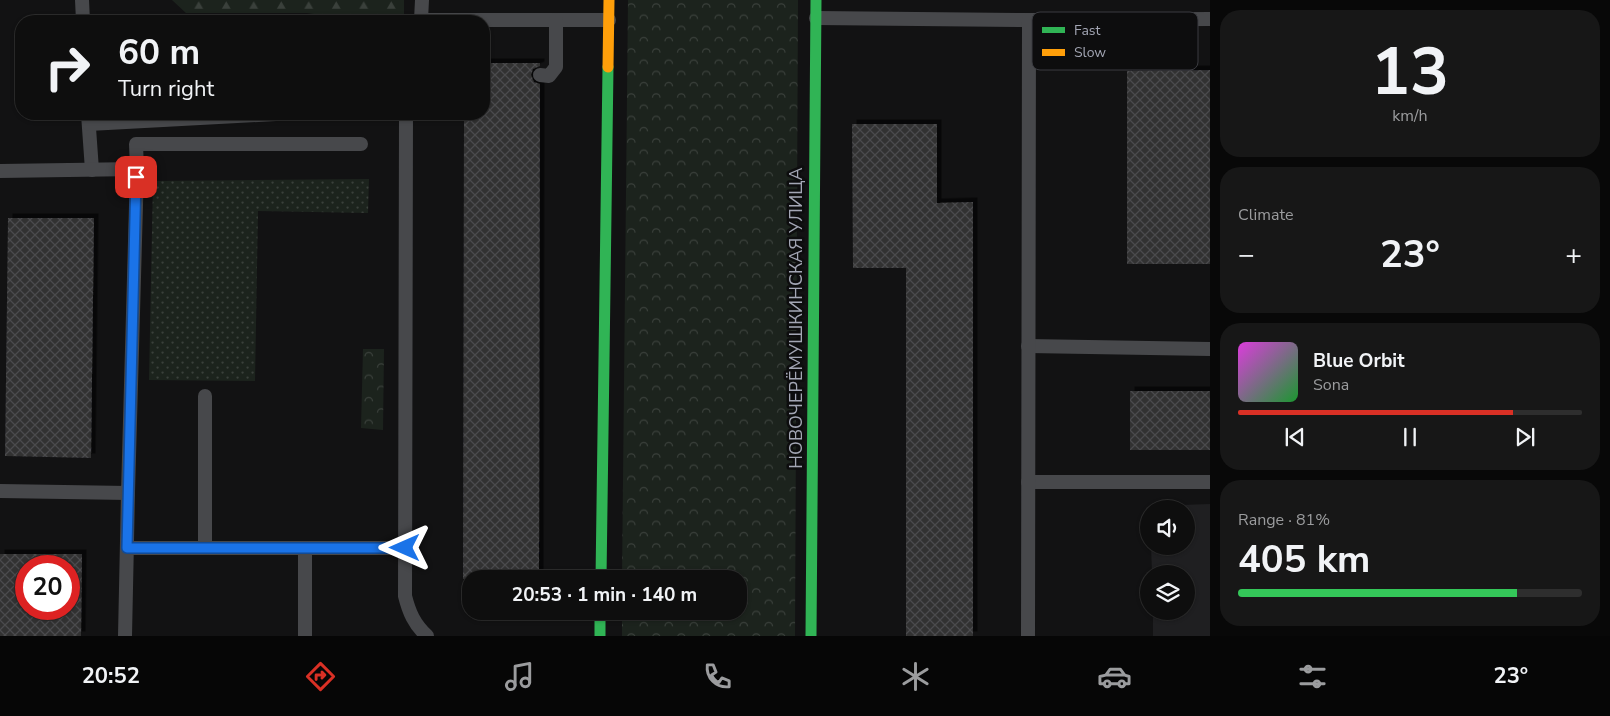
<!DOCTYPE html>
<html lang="en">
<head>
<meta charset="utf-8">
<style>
  :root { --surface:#0e0e0e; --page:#171717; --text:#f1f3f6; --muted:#9b9c9e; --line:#2e2e2e; --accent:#d93025 }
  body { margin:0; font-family:"Nunito Sans",sans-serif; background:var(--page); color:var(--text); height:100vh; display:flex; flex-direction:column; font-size:19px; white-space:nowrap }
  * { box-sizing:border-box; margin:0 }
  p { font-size:16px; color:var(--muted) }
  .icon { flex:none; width:28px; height:28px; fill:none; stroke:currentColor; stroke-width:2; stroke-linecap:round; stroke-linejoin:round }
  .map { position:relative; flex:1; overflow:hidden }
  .panel { display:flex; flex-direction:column; gap:10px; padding:10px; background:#080808; width:400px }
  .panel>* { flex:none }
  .hud { position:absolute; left:15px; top:15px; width:475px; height:105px; border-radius:20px; box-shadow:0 1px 4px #0004,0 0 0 1px var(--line); background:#0e0e0e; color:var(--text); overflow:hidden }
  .tools { position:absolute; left:1140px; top:500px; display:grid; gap:10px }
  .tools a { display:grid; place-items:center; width:55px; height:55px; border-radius:50%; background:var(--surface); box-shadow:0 1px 4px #0004,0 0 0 1px var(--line); font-size:25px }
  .speed { position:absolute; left:15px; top:555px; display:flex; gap:10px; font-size:25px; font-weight:700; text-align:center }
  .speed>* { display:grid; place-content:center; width:65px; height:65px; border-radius:50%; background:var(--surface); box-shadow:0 1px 4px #0004,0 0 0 1px var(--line); line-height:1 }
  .speed .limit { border:8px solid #d22; background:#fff; color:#111 }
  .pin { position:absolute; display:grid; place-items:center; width:42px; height:42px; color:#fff; margin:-21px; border-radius:10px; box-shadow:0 2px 8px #0006 }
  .me { position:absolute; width:55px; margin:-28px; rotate:270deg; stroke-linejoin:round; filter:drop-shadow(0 0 4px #0008) }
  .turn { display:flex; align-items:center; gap:18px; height:105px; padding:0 20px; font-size:22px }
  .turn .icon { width:65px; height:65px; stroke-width:2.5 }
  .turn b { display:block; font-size:35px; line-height:42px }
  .big { font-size:38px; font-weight:700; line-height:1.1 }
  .panel .card { flex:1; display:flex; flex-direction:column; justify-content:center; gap:8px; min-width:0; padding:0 18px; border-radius:20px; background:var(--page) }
  .panel .dial { align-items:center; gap:0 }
  .dial b { font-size:65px; line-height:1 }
  .song { display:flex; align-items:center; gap:15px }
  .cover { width:60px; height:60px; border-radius:8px; background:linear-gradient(135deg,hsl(300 70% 55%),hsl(130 70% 35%)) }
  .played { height:5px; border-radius:2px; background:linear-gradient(90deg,var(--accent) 80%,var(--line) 80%) }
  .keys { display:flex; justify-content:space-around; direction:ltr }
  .heat { display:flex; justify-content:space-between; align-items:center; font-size:28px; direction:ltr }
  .charge { height:8px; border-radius:4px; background:linear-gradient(90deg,#34c759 81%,var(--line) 0) }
  .trip { position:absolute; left:462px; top:570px; width:285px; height:50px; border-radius:20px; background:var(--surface); box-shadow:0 1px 4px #0004,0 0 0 1px var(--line); font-weight:700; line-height:50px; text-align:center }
  .menu { display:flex; height:80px; justify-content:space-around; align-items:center; background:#060606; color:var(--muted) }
  .menu .icon { width:35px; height:35px }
  .menu .active { color:var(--accent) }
  .menu b { font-size:22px; color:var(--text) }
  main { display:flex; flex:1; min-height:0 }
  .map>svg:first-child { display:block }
  .built { fill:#1f1f21 }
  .grass { fill:url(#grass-dots) }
  .forest { fill:url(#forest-firs) }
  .park { fill:url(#park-crowns) }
  .building { fill:url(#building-cross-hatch); fill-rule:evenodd; filter:url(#shadow) }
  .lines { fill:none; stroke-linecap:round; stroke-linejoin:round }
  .lane { stroke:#47484b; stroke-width:14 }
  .fast { stroke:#30b455; stroke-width:11 }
  .slow { stroke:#ff9f0a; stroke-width:11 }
  .route-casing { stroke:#114b97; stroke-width:12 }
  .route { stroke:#1a73e8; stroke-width:9 }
  .labels { text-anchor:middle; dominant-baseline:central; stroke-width:5; stroke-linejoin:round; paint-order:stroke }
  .street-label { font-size:18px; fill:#a3a6b4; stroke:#0d0d0e }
  .key { fill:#0d0d0e; stroke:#3a3b40; stroke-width:1 }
  .key-label { font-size:14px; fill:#a3a6b4 }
</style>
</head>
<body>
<main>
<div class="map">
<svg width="1210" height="636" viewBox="0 0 1210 636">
  <defs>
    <pattern id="grass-dots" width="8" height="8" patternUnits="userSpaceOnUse" patternTransform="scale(1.25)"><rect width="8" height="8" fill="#1c231d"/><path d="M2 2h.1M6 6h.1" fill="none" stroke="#3a403b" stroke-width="1.8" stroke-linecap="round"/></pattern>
    <pattern id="forest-firs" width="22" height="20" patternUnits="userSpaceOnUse" patternTransform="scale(1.25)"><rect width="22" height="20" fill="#1c231d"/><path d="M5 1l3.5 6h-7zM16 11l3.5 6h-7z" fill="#3a403b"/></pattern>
    <pattern id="park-crowns" width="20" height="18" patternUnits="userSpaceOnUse" patternTransform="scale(1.25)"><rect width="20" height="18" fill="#1c231d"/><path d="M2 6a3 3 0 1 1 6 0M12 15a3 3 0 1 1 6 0" fill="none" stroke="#3a403b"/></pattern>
    <pattern id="building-cross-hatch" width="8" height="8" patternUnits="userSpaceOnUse" patternTransform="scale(1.25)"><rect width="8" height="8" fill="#303032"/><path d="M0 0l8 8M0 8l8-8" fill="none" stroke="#4b4b4d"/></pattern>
    <filter id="shadow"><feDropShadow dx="4.5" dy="-4.5" stdDeviation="0" flood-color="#0009"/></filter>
  </defs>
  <rect width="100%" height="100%" fill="#121213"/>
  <polygon class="built" points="1210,504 1210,636 1153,636 1153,611 1186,611 1186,574 1152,574 1151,546 1186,546 1186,509 1150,509 1150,506"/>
  <polygon class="grass" points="369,179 368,213 258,211 255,381 149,380 153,181"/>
  <polygon class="forest" points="172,0 404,0 404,14 364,21 307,13 186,13"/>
  <g class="park">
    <polygon points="628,0 798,0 795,636 622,636 622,611 739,611 739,579 622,579"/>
    <polygon points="363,349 384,349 383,430 361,428"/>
  </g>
  <g class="building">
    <polygon points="484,63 540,63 540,66 533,69 531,75 534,82 540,84 539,579 463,579 464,114 484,114"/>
    <polygon points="1210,70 1210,264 1127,264 1127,71"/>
    <polygon points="852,124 937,124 937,203 973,202 973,636 906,636 906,268 853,268"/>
    <polygon points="8,218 94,218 91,458 5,456"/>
    <rect x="1130" y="391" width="80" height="59"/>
    <path d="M0,554H82L81,636H0ZM26,566H69V609H26Z"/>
  </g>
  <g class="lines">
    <g class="lane">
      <polyline points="82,0 83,21"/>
      <polyline points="422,0 421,20 609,20"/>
      <polyline points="816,18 1029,20 1210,19"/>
      <polyline points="540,75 549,76 556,67 556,20"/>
      <polyline points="88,114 92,170"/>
      <path d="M406,114L405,596C409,612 414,624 427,636"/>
      <polyline points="89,124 276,114"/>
      <polyline points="137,169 136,144 361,144"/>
      <polyline points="0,171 137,169 128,493 0,491"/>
      <polyline points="1028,346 1210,349"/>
      <polyline points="1028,482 1210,482"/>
      <polyline points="127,548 405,548"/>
      <polyline points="205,548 205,396"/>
      <polyline points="305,548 305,636"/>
      <polyline points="125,636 128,493"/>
      <polyline points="1028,636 1029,20"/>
    </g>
    <g class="fast">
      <polyline points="601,579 608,67"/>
      <polyline points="600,611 600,636"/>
      <polyline points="811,636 816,0"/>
    </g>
    <polyline class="slow" points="608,67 609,0"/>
  </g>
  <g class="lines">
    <defs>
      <polyline id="route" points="136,177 127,548 405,548"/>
    </defs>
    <use href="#route" class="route-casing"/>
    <use href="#route" class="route"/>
  </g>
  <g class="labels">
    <g class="street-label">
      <text transform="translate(796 318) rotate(-90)">НОВОЧЕРЁМУШКИНСКАЯ УЛИЦА</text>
    </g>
  </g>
  <rect x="1032" y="12" width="166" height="58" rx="8" class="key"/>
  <rect x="1042" y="27" width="23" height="6" fill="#30b455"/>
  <rect x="1042" y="49" width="23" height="7" fill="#ff9f0a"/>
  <g class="key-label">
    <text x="1074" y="35">Fast</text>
    <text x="1074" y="57">Slow</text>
  </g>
</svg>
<div class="tools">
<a><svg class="icon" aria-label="sound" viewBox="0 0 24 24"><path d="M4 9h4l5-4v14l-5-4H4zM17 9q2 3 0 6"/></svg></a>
<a><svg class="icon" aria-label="layers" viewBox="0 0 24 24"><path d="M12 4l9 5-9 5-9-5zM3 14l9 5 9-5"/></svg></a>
</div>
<div class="speed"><div class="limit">20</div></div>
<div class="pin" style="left:136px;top:177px;background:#d93025"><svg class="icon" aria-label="arrive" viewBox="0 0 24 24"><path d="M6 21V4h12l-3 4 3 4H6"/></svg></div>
<svg class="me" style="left:405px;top:548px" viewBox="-20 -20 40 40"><path d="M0-17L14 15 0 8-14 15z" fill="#1a73e8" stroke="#fff" stroke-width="4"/></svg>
<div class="trip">20:53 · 1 min · 140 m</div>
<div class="hud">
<div class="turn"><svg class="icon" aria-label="right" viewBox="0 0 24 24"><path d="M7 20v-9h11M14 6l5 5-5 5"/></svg><div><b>60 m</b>Turn right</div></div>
</div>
</div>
<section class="panel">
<div class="card dial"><b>13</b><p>km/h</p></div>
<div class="card"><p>Climate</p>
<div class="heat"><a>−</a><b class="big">23°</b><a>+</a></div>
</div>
<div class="card">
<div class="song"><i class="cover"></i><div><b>Blue Orbit</b><p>Sona</p></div></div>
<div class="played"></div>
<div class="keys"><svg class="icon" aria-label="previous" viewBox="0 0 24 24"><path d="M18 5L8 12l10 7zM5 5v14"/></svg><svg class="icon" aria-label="pause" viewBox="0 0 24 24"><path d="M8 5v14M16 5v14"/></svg><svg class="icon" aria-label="next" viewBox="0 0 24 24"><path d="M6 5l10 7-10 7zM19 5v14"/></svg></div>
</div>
<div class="card"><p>Range · 81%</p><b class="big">405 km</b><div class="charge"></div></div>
</section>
</main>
<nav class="menu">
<b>20:52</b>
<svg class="icon active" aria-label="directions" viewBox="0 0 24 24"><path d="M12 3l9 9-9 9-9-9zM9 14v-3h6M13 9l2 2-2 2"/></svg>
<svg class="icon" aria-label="music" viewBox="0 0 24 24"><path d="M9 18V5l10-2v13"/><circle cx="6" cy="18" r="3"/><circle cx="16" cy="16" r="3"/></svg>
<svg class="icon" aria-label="phone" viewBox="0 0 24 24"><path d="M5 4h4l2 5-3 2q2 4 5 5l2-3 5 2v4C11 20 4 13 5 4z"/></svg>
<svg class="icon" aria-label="climate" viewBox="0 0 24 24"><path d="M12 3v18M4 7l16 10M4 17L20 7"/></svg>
<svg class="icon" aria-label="car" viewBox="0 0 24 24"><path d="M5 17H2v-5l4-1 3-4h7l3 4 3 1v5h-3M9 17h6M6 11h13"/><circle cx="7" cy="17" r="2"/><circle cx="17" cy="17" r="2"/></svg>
<svg class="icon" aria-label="filters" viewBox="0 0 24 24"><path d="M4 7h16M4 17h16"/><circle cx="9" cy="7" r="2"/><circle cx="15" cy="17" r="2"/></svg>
<b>23°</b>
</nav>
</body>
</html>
